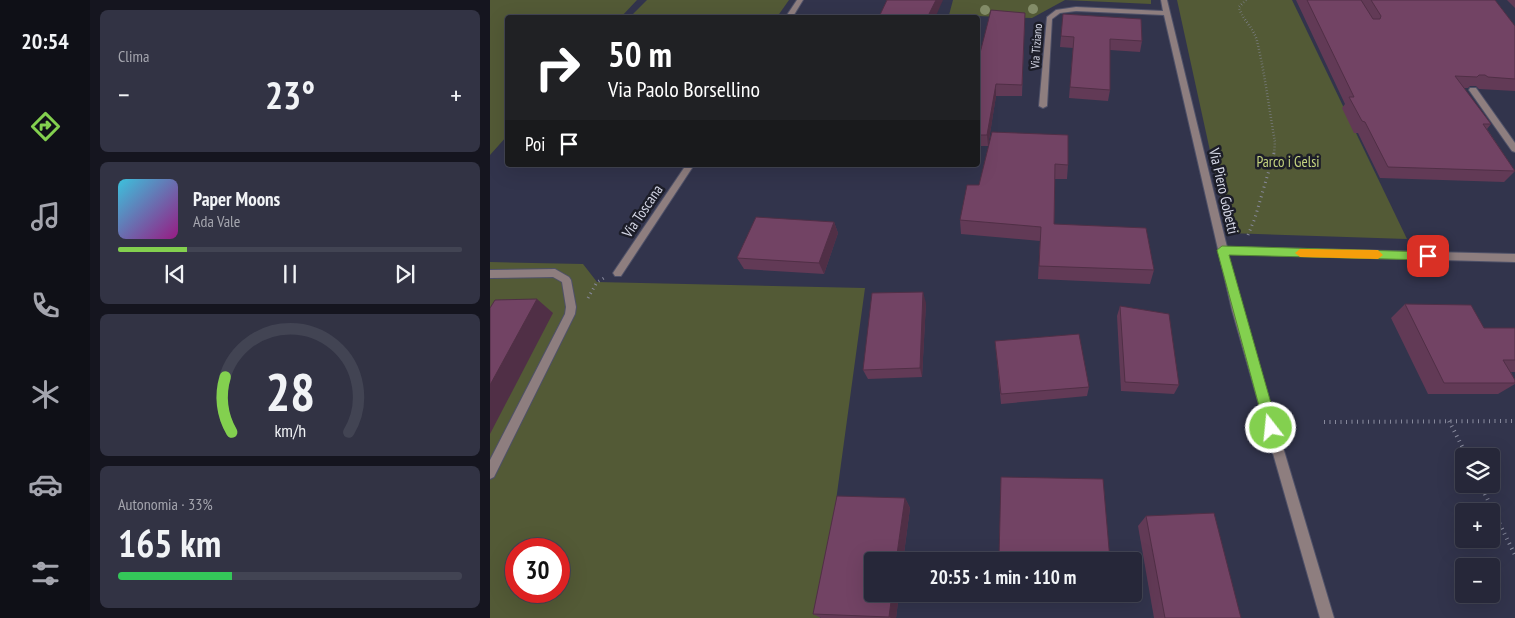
<!DOCTYPE html>
<html lang="it">
<head>
<meta charset="utf-8">
<style>
  :root { --surface:#262739; --page:#323344; --text:#f1f3f6; --muted:#a4a5ae; --line:#424453; --accent:#83d04f }
  body { margin:0; font-family:"PT Sans Narrow",sans-serif; background:var(--page); color:var(--text); height:100vh; display:flex; flex-direction:column; font-size:19px; white-space:nowrap }
  * { box-sizing:border-box; margin:0 }
  p { font-size:16px; color:var(--muted) }
  .icon { flex:none; width:28px; height:28px; fill:none; stroke:currentColor; stroke-width:2; stroke-linecap:round; stroke-linejoin:round }
  .map { position:relative; flex:1; overflow:hidden }
  .details { display:flex; flex-direction:column; gap:10px; padding:10px; background:#15151f; width:400px }
  .details>* { flex:none }
  .hud { position:absolute; left:15px; top:15px; width:475px; height:152px; border-radius:5px; box-shadow:0 5px 20px #0002,0 0 0 1px var(--line); background:#202124; color:#fff; overflow:hidden }
  .buttons { position:absolute; left:965px; top:448px; display:grid; gap:10px }
  .buttons a { display:grid; place-items:center; width:45px; height:45px; border-radius:5px; background:var(--surface); box-shadow:0 5px 20px #0002,0 0 0 1px var(--line); font-size:25px }
  .speed { position:absolute; left:15px; top:538px; display:flex; gap:10px; font-size:25px; font-weight:700; text-align:center }
  .speed>* { display:grid; place-content:center; width:65px; height:65px; border-radius:50%; background:var(--surface); box-shadow:0 5px 20px #0002,0 0 0 1px var(--line); line-height:1 }
  .speed .limit { border:8px solid #d22; background:#fff; color:#111 }
  .pin { position:absolute; display:grid; place-items:center; width:42px; height:42px; color:#fff; margin:-21px; border-radius:10px; box-shadow:0 2px 8px #0006 }
  .me { position:absolute; width:55px; margin:-28px; rotate:344deg; stroke-linejoin:round; filter:drop-shadow(0 0 4px #0008) }
  .turn { display:flex; align-items:center; gap:18px; height:105px; padding:0 20px; font-size:22px }
  .turn .icon { width:65px; height:65px; stroke-width:2.5 }
  .turn b { display:block; font-size:35px; line-height:42px }
  .then { display:flex; align-items:center; height:48px; padding:0 20px; background:#0003; gap:10px; font-size:19px }
  .big { font-size:38px; font-weight:800; line-height:1.1 }
  .details .tile { flex:1; display:flex; flex-direction:column; justify-content:center; gap:8px; min-width:0; padding:0 18px; border-radius:8px; background:var(--page) }
  .details .dial { align-items:center; gap:0 }
  .dial svg { height:130px; overflow:visible; fill:none; stroke:var(--line); stroke-width:7; stroke-linecap:round; text-anchor:middle }
  .dial text { fill:var(--text); stroke:none }
  .song { display:flex; align-items:center; gap:15px }
  .cover { width:60px; height:60px; border-radius:8px; background:linear-gradient(135deg,hsl(190 70% 55%),hsl(310 70% 35%)) }
  .played { height:5px; border-radius:2px; background:linear-gradient(90deg,var(--accent) 20%,var(--line) 20%) }
  .keys { display:flex; justify-content:space-around; direction:ltr }
  .heat { display:flex; justify-content:space-between; align-items:center; font-size:28px; direction:ltr }
  .charge { height:8px; border-radius:4px; background:linear-gradient(90deg,#34c759 33%,var(--line) 0) }
  .trip { position:absolute; left:374px; top:552px; width:278px; height:50px; border-radius:5px; background:var(--surface); box-shadow:0 5px 20px #0002,0 0 0 1px var(--line); font-weight:800; line-height:50px; text-align:center }
  main { display:flex; flex:1; min-height:0 }
  .tab-bar { display:flex; flex-direction:column; width:90px; justify-content:space-around; align-items:center; background:#0f1017; color:var(--muted) }
  .tab-bar .icon { width:35px; height:35px }
  .tab-bar .selected { color:var(--accent) }
  .tab-bar b { font-size:22px; color:var(--text) }
  .map>svg:first-child { display:block }
  .green { fill:#535a36; fill-rule:evenodd }
  .lines { fill:none; stroke-linecap:round; stroke-linejoin:round }
  .service-casing { stroke:#4f5168; stroke-width:2 }
  .minor-casing { stroke:#4f5168; stroke-width:2 }
  .path-far2 { stroke:#888a9d; stroke-width:2.5; stroke-dasharray:0.5 2.5; stroke-linecap:butt }
  .path-far1 { stroke:#888a9d; stroke-width:3; stroke-dasharray:1 4; stroke-linecap:butt }
  .path { stroke:#888a9d; stroke-width:4; stroke-dasharray:1 4.5; stroke-linecap:butt }
  .service { fill:#8e7e7f; fill-rule:evenodd }
  .minor { fill:#8e7e7f; fill-rule:evenodd }
  .tree { fill:#838c68 }
  .wall { fill:#623a56 }
  .shaded-wall { fill:#502f46 }
  .building { fill:#724364; stroke:#502f46 }
  .route { fill:#83d04f; stroke:#558733 }
  .slow { fill:#f59e0b }
  .labels { text-anchor:middle; dominant-baseline:central; stroke-width:5; stroke-linejoin:round; paint-order:stroke }
  .far-street-label { font-size:12px; fill:#d4d6e5; stroke:#1c1d28 }
  .park-label { font-size:15px; fill:#c5d47f; stroke:#1c1d28 }
  .street-label { font-size:15px; fill:#d4d6e5; stroke:#1c1d28 }
</style>
</head>
<body>
<main>
<nav class="tab-bar">
<b>20:54</b>
<svg class="icon selected" aria-label="directions" viewBox="0 0 24 24"><path d="M12 3l9 9-9 9-9-9zM9 14v-3h6M13 9l2 2-2 2"/></svg>
<svg class="icon" aria-label="music" viewBox="0 0 24 24"><path d="M9 18V5l10-2v13"/><circle cx="6" cy="18" r="3"/><circle cx="16" cy="16" r="3"/></svg>
<svg class="icon" aria-label="phone" viewBox="0 0 24 24"><path d="M5 4h4l2 5-3 2q2 4 5 5l2-3 5 2v4C11 20 4 13 5 4z"/></svg>
<svg class="icon" aria-label="climate" viewBox="0 0 24 24"><path d="M12 3v18M4 7l16 10M4 17L20 7"/></svg>
<svg class="icon" aria-label="car" viewBox="0 0 24 24"><path d="M5 17H2v-5l4-1 3-4h7l3 4 3 1v5h-3M9 17h6M6 11h13"/><circle cx="7" cy="17" r="2"/><circle cx="17" cy="17" r="2"/></svg>
<svg class="icon" aria-label="filters" viewBox="0 0 24 24"><path d="M4 7h16M4 17h16"/><circle cx="9" cy="7" r="2"/><circle cx="15" cy="17" r="2"/></svg>
</nav>
<section class="details">
<div class="tile"><p>Clima</p>
<div class="heat"><a>−</a><b class="big">23°</b><a>+</a></div>
</div>
<div class="tile">
<div class="song"><i class="cover"></i><div><b>Paper Moons</b><p>Ada Vale</p></div></div>
<div class="played"></div>
<div class="keys"><svg class="icon" aria-label="previous" viewBox="0 0 24 24"><path d="M18 5L8 12l10 7zM5 5v14"/></svg><svg class="icon" aria-label="pause" viewBox="0 0 24 24"><path d="M8 5v14M16 5v14"/></svg><svg class="icon" aria-label="next" viewBox="0 0 24 24"><path d="M6 5l10 7-10 7zM19 5v14"/></svg></div>
</div>
<div class="tile dial"><svg viewBox="0 0 100 80">
<path d="M14 69A42 42 0 1 1 86 69"/>
<path d="M14 69A42 42 0 0 1 10 35" stroke="#83d04f"/>
<text x="50" y="56" font-size="32" font-weight="700">28</text>
<text x="50" y="72" font-size="11">km/h</text>
</svg></div>
<div class="tile"><p>Autonomia · 33%</p><b class="big">165 km</b><div class="charge"></div></div>
</section>
<div class="map">
<svg width="1025" height="618" viewBox="0 0 1025 618">
  <rect width="100%" height="100%" fill="#32344c"/>
  <g class="green">
    <polygon points="0,0 147,0 131,17 18,18 17,136 0,155"/>
    <polygon points="157,0 299,0 287,17 140,17"/>
    <polygon points="463,0 661,0 661,4 575,0 542,18 459,15"/>
    <polygon points="687,0 802,0 917,239 738,233"/>
    <path d="M0,262L93,264L107,282L375,288L330,618H0ZM26,549H69V591H26Z"/>
  </g>
  <g class="lines">
    <defs>
      <g id="service">
        <polygon points="980,88 986,88 1025,143 1025,152 1022,151 979,90"/>
        <polygon points="65,269 79,277 81,280 86,307 85,314 4,477 0,479 0,460 75,314 76,307 72,282 63,277 0,278 0,270"/>
      </g>
      <g id="minor">
        <polygon points="307,0 313,0 302,18 295,18"/>
        <polygon points="671,0 677,0 737,247 1025,254 1025,262 738,254 752,310 844,618 830,618 742,310 674,15 586,11 570,13 562,19 557,106 553,108 549,106 557,17 566,10 586,7 673,11"/>
        <polygon points="196,165 204,165 131,276 125,276 123,273 125,270"/>
      </g>
    </defs>
    <use href="#service" class="service-casing"/>
    <use href="#minor" class="minor-casing"/>
    <path class="path-far2" d="M756,0L749,7C751,18 764,28 767,41C775,74 779,109 785,142L784,154"/>
    <g class="path-far1">
      <polyline points="758,235 765,218 784,153"/>
      <polyline points="98,298 107,282 114,278"/>
    </g>
    <g class="path">
      <polyline points="959,421 977,456"/>
      <polyline points="834,422 1025,421"/>
      <polyline points="990,484 1025,555"/>
    </g>
    <use href="#service" class="service"/>
    <use href="#minor" class="minor"/>
  </g>
  <g class="tree">
    <circle cx="543" cy="9" r="5"/>
    <circle cx="495" cy="10" r="5"/>
  </g>
  <g class="wall">
    <polygon points="806,0 1005,0 1025,26 1025,91 989,89 986,86 980,86 978,88 974,88 1001,124 997,129 1025,171 1014,182 890,178 868,133 864,133 852,108 855,104"/>
    <polygon points="1017,0 1025,0 1025,8"/>
    <polygon points="535,13 532,96 506,96 498,146 488,146 488,61"/>
    <polygon points="573,14 652,41 650,52 620,50 620,90 618,101 579,98 583,48 570,47"/>
    <polygon points="502,132 578,165 577,179 565,179 564,224 664,270 660,284 548,279 550,241 471,234 470,220 489,185"/>
    <polygon points="344,222 348,233 334,274 254,269 247,258"/>
    <polygon points="436,303 432,377 378,379 373,370"/>
    <polygon points="915,304 994,328 1025,328 1025,372 1021,372 1025,380 1025,384 1008,394 938,394 901,318"/>
    <polygon points="630,306 689,385 684,394 631,391 627,316"/>
    <polygon points="505,341 599,387 597,396 511,404 506,351"/>
    <polygon points="511,477 620,560 619,561 509,561"/>
    <polygon points="415,498 420,508 413,561 382,561 382,594 409,594 406,618 331,618 323,614"/>
    <polygon points="656,516 751,618 664,618 648,526"/>
  </g>
  <g class="shaded-wall">
    <polygon points="446,0 453,0 445,18 437,18"/>
    <polygon points="506,84 506,96 498,146 497,135"/>
    <polygon points="344,222 348,233 334,274 329,263"/>
    <polygon points="433,292 436,303 432,377 430,368"/>
    <polygon points="47,299 63,313 0,434 0,385"/>
    <polygon points="415,498 420,508 413,561 406,561"/>
    <polygon points="402,594 409,594 406,618 401,618 399,617"/>
  </g>
  <g class="building">
    <polygon points="397,0 446,0 437,18 376,18 377,16 389,17"/>
    <polygon points="817,0 871,0 883,19 890,19 891,16 881,0 1005,0 1025,26 1025,79 998,77 995,75 989,75 987,77 965,76 1001,124 993,124 1025,171 898,167 875,122 872,121 859,97 864,97"/>
    <polygon points="501,10 535,13 532,85 506,84 497,135 488,135 488,61"/>
    <polygon points="573,14 651,19 652,41 620,39 620,90 580,87 584,37 571,36"/>
    <polygon points="502,132 578,135 578,165 565,164 564,224 656,228 664,270 549,266 551,227 470,220 477,185 489,185"/>
    <polygon points="266,217 344,222 329,263 247,258"/>
    <polygon points="433,292 430,368 373,370 382,293"/>
    <polygon points="47,299 0,385 0,308 5,300"/>
    <polygon points="915,304 981,305 994,328 1025,328 1025,360 1013,360 1025,380 1025,383 954,383"/>
    <polygon points="630,306 679,314 689,385 635,382"/>
    <polygon points="589,334 599,387 511,394 505,341"/>
    <polygon points="511,477 613,479 620,560 509,558"/>
    <polygon points="347,496 415,498 406,561 382,561 382,594 402,594 399,617 323,614"/>
    <polygon points="724,513 751,618 675,618 656,516"/>
  </g>
  <polygon class="route" points="732,246 938,252 943,256 938,260 739,255 788,428 786,432 781,434 777,432 775,428 727,250"/>
  <polygon class="slow" points="810,249 888,250 893,255 888,259 810,257 805,253"/>
  <g class="labels">
    <g class="far-street-label">
      <text transform="translate(546 46) rotate(-86)">Via Tiziano</text>
    </g>
    <g class="park-label">
      <text x="798" y="161">Parco i Gelsi</text>
    </g>
    <g class="street-label">
      <text transform="translate(734 191) rotate(77)">Via Piero Gobetti</text>
      <text transform="translate(152 211) rotate(-56)">Via Toscana</text>
    </g>
  </g>
</svg>
<div class="buttons">
<a><svg class="icon" aria-label="layers" viewBox="0 0 24 24"><path d="M12 4l9 5-9 5-9-5zM3 14l9 5 9-5"/></svg></a>
<a>+</a>
<a>−</a>
</div>
<div class="speed"><div class="limit">30</div></div>
<div class="pin" style="left:938px;top:256px;background:#d93025"><svg class="icon" aria-label="arrive" viewBox="0 0 24 24"><path d="M6 21V4h12l-3 4 3 4H6"/></svg></div>
<svg class="me" style="left:781px;top:428px" viewBox="-20 -20 40 40"><circle r="17" fill="#83d04f" stroke="#fff" stroke-width="3"/><path d="M0-11L8 9 0 5-8 9z" fill="#fff"/></svg>
<div class="trip">20:55 · 1 min · 110 m</div>
<div class="hud">
<div class="turn"><svg class="icon" aria-label="right" viewBox="0 0 24 24"><path d="M7 20v-9h11M14 6l5 5-5 5"/></svg><div><b>50 m</b>Via Paolo Borsellino</div></div>
<div class="then">Poi<svg class="icon" aria-label="arrive" viewBox="0 0 24 24"><path d="M6 21V4h12l-3 4 3 4H6"/></svg></div>
</div>
</div>
</main>
</body>
</html>
